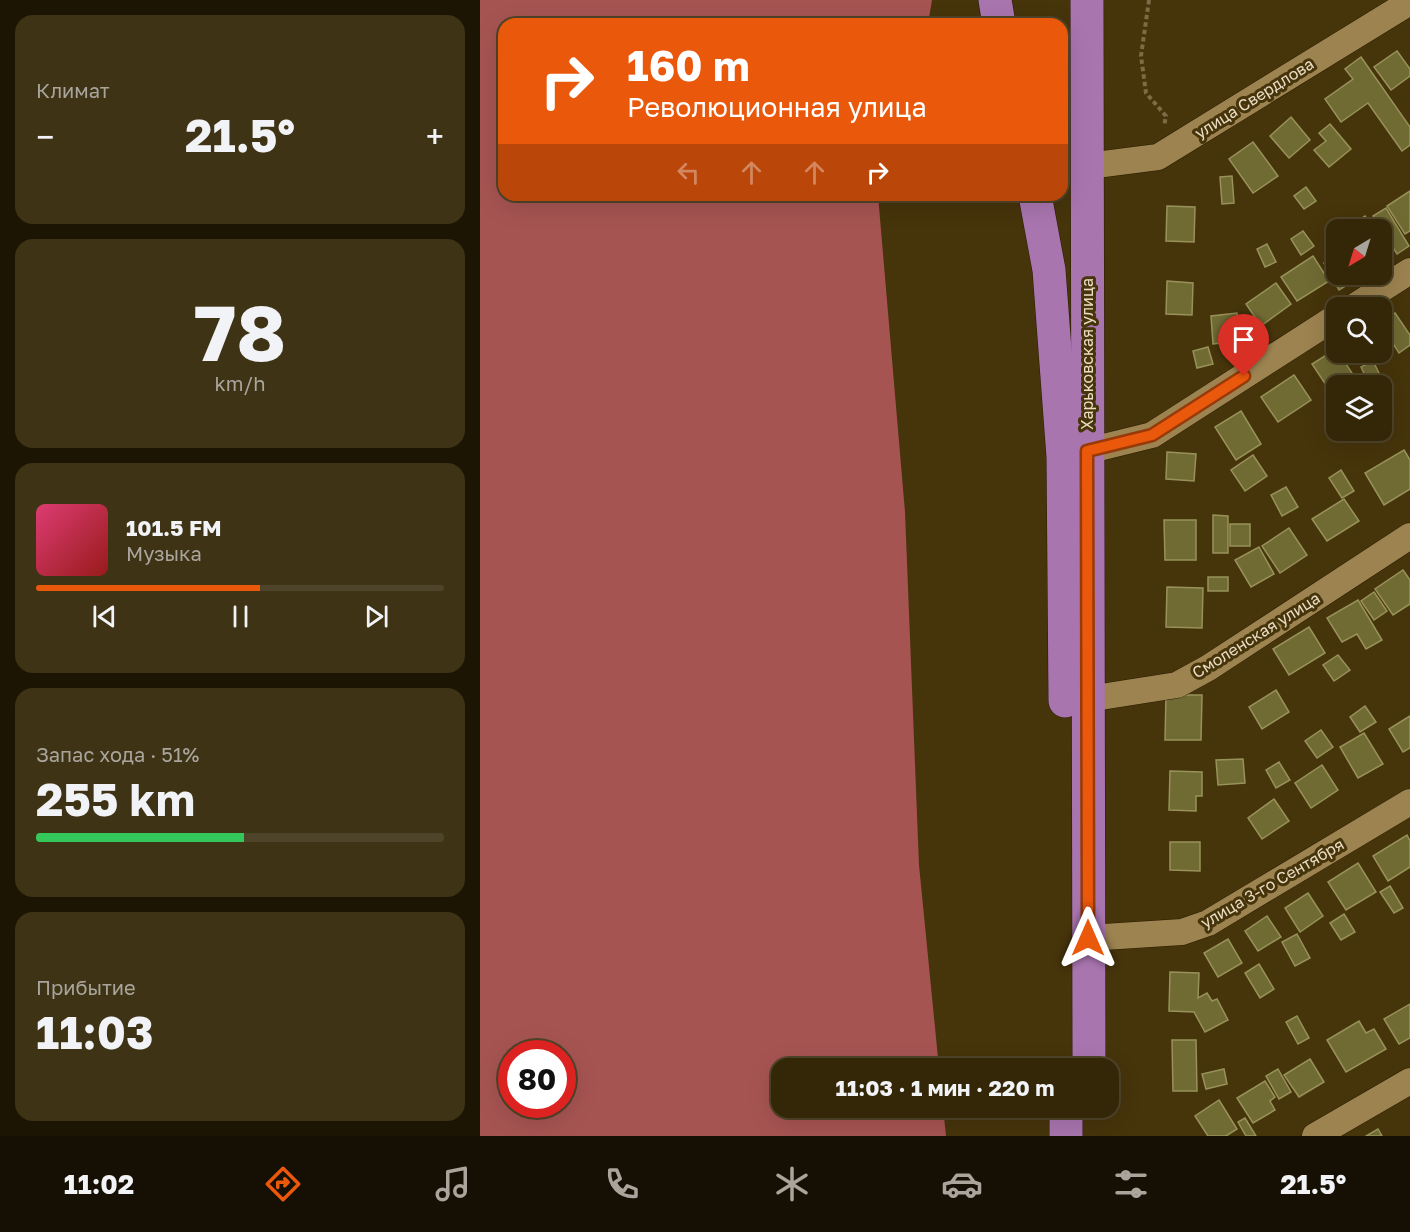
<!DOCTYPE html>
<html lang="ru">
<head>
<meta charset="utf-8">
<style>
  :root { --surface:#342708; --page:#3f3316; --text:#f1f3f6; --muted:#a9a59c; --line:#4e4429; --accent:#ea580c }
  body { margin:0; font-family:"Golos Text",sans-serif; background:var(--page); color:var(--text); height:100vh; display:flex; flex-direction:column; font-size:22px; white-space:nowrap }
  * { box-sizing:border-box; margin:0 }
  p { font-size:20px; color:var(--muted) }
  .icon { flex:none; width:33px; height:33px; fill:none; stroke:currentColor; stroke-width:2; stroke-linecap:round; stroke-linejoin:round }
  .map { position:relative; flex:1; overflow:hidden }
  .sheet { display:flex; flex-direction:column; gap:15px; padding:15px; background:#1d1504; width:480px }
  .sheet>* { flex:none }
  .guide { position:absolute; left:18px; top:18px; width:570px; height:183px; border-radius:18px; box-shadow:0 6px 24px #0002,0 0 0 2px var(--line); background:#ea580c; color:#fff; overflow:hidden }
  .needle { width:39px; rotate:218deg }
  .controls { position:absolute; left:846px; top:219px; display:grid; gap:12px }
  .controls a { display:grid; place-items:center; width:66px; height:66px; border-radius:12px; background:var(--surface); box-shadow:0 6px 24px #0002,0 0 0 2px var(--line); font-size:30px }
  .speed { position:absolute; left:18px; top:1040px; display:flex; gap:12px; font-size:30px; font-weight:700; text-align:center }
  .speed>* { display:grid; place-content:center; width:78px; height:78px; border-radius:50%; background:var(--surface); box-shadow:0 6px 24px #0002,0 0 0 2px var(--line); line-height:1 }
  .speed .limit { border:9px solid #d22; background:#fff; color:#111 }
  .pin { position:absolute; display:grid; place-items:center; width:51px; height:51px; color:#fff; margin:-62px -26px; border-radius:50% 50% 50% 0; rotate:-45deg; box-shadow:0 0 6px #0007 }
  .pin .icon { rotate:45deg }
  .me { position:absolute; width:66px; margin:-33px; rotate:0deg; stroke-linejoin:round; filter:drop-shadow(0 0 4px #0008) }
  .turn { display:flex; align-items:center; gap:21px; height:126px; padding:0 30px; font-size:27px }
  .turn .icon { width:78px; height:78px; stroke-width:2.5 }
  .turn b { display:block; font-size:42px; line-height:51px }
  .lanes { display:flex; align-items:center; height:57px; padding:0 30px; background:#0003; justify-content:center; gap:30px; direction:ltr }
  .lanes .off { opacity:.35 }
  .big { font-size:45px; font-weight:700; line-height:1.1 }
  .sheet .card { flex:1; display:flex; flex-direction:column; justify-content:center; gap:9px; min-width:0; padding:0 21px; border-radius:18px; background:var(--page) }
  .sheet .dial { align-items:center; gap:0 }
  .dial b { font-size:78px; line-height:1 }
  .song { display:flex; align-items:center; gap:18px }
  .cover { width:72px; height:72px; border-radius:9px; background:linear-gradient(135deg,hsl(340 70% 55%),hsl(0 70% 35%)) }
  .played { height:6px; border-radius:3px; background:linear-gradient(90deg,var(--accent) 55%,var(--line) 55%) }
  .keys { display:flex; justify-content:space-around; direction:ltr }
  .heat { display:flex; justify-content:space-between; align-items:center; font-size:33px; direction:ltr }
  .charge { height:9px; border-radius:4px; background:linear-gradient(90deg,#34c759 51%,var(--line) 0) }
  .trip { position:absolute; left:291px; top:1058px; width:348px; height:60px; border-radius:18px; background:var(--surface); box-shadow:0 6px 24px #0002,0 0 0 2px var(--line); font-weight:700; line-height:60px; text-align:center }
  .tab-bar { display:flex; height:96px; justify-content:space-around; align-items:center; background:#151003; color:var(--muted) }
  .tab-bar .icon { width:42px; height:42px }
  .tab-bar .current { color:var(--accent) }
  .tab-bar b { font-size:27px; color:var(--text) }
  main { display:flex; flex:1; min-height:0 }
  .map>svg:first-child { display:block }
  .forest { fill:#a65452; fill-rule:evenodd }
  .building { fill:#706a33; stroke:#98925a; stroke-width:1.5 }
  .lines { fill:none; stroke-linecap:round; stroke-linejoin:round }
  .minor-casing { stroke:#291c02; stroke-width:27 }
  .highway-casing { stroke:#291c02; stroke-width:34 }
  .path { stroke:#7c6b47; stroke-width:4; stroke-dasharray:4.5 3; stroke-linecap:butt }
  .minor { stroke:#9d8350; stroke-width:26 }
  .highway { stroke:#a975af; stroke-width:33 }
  .route-casing { stroke:#983908; stroke-width:15 }
  .route { stroke:#ea580c; stroke-width:10 }
  .labels { text-anchor:middle; dominant-baseline:central; stroke-width:6; stroke-linejoin:round; paint-order:stroke }
  .street-label { font-size:16px; fill:#ebdcc2; stroke:#46340b }
</style>
</head>
<body>
<main>
<section class="sheet">
<div class="card"><p>Климат</p>
<div class="heat"><a>−</a><b class="big">21.5°</b><a>+</a></div>
</div>
<div class="card dial"><b>78</b><p>km/h</p></div>
<div class="card">
<div class="song"><i class="cover"></i><div><b>101.5 FM</b><p>Музыка</p></div></div>
<div class="played"></div>
<div class="keys"><svg class="icon" aria-label="previous" viewBox="0 0 24 24"><path d="M18 5L8 12l10 7zM5 5v14"/></svg><svg class="icon" aria-label="pause" viewBox="0 0 24 24"><path d="M8 5v14M16 5v14"/></svg><svg class="icon" aria-label="next" viewBox="0 0 24 24"><path d="M6 5l10 7-10 7zM19 5v14"/></svg></div>
</div>
<div class="card"><p>Запас хода · 51%</p><b class="big">255 km</b><div class="charge"></div></div>
<div class="card"><p>Прибытие</p><b class="big">11:03</b></div>
</section>
<div class="map">
<svg width="930" height="1136" viewBox="0 0 930 1136">
  <rect width="100%" height="100%" fill="#46340b"/>
  <path class="forest" d="M0,0H452L448,24H24V195H398L425,512L439,865L459,1068H302V1107H463L466,1136H0ZM32,1053H82V1104H32Z"/>
  <g class="building">
    <polygon points="917,51 930,69 930,76 911,90 894,67"/>
    <polygon points="881,57 930,127 930,145 922,151 888,103 861,122 845,99 873,79 865,69"/>
    <polygon points="811,117 830,140 809,158 790,136"/>
    <polygon points="850,124 871,149 849,167 834,150 846,141 839,133"/>
    <polygon points="773,142 798,176 773,193 749,159"/>
    <polygon points="752,176 754,203 742,204 740,177"/>
    <polygon points="826,187 836,201 824,209 814,196"/>
    <polygon points="930,191 930,231 925,234 907,206"/>
    <polygon points="687,206 715,207 714,242 686,241"/>
    <polygon points="906,208 929,246 917,254 893,216"/>
    <polygon points="885,216 894,230 864,230"/>
    <polygon points="823,231 834,246 821,255 811,239"/>
    <polygon points="787,244 796,262 785,267 777,249"/>
    <polygon points="833,256 849,281 817,301 801,277"/>
    <polygon points="856,256 856,274 870,274 874,281 859,290 844,263"/>
    <polygon points="687,281 713,283 712,315 686,314"/>
    <polygon points="796,283 811,304 781,326 766,304"/>
    <polygon points="757,313 759,341 733,344 731,316"/>
    <polygon points="915,313 930,335 930,345 919,353 914,345 900,354 902,322"/>
    <polygon points="728,347 733,364 717,368 713,351"/>
    <polygon points="856,349 872,373 848,388 832,364"/>
    <polygon points="872,352 891,352 893,356 878,364"/>
    <polygon points="893,361 904,383 900,386 890,386 881,367"/>
    <polygon points="814,375 831,400 798,422 781,397"/>
    <polygon points="761,411 781,444 756,460 735,427"/>
    <polygon points="924,450 930,460 930,489 904,505 885,473"/>
    <polygon points="687,452 716,454 714,481 686,479"/>
    <polygon points="773,455 787,476 765,491 751,470"/>
    <polygon points="861,470 874,491 862,498 849,478"/>
    <polygon points="806,487 818,507 802,516 791,495"/>
    <polygon points="864,499 879,521 847,541 832,519"/>
    <polygon points="733,515 748,516 748,553 733,553"/>
    <polygon points="684,520 716,520 716,560 685,560"/>
    <rect x="750" y="524" width="20" height="22"/>
    <polygon points="809,528 827,555 800,573 782,546"/>
    <polygon points="779,547 794,574 771,587 755,560"/>
    <polygon points="923,570 930,580 930,604 913,615 895,589"/>
    <rect x="728" y="577" width="20" height="14"/>
    <polygon points="687,587 723,588 722,628 686,627"/>
    <polygon points="894,592 907,611 894,620 881,601"/>
    <polygon points="878,600 902,640 886,649 877,634 862,642 847,618"/>
    <polygon points="829,627 845,653 809,675 793,649"/>
    <polygon points="858,655 870,670 854,681 843,665"/>
    <polygon points="796,690 809,712 782,729 769,707"/>
    <polygon points="686,695 722,695 721,740 685,740"/>
    <polygon points="885,706 896,722 880,732 870,717"/>
    <polygon points="930,716 930,748 923,752 909,729"/>
    <polygon points="841,730 853,747 837,758 825,741"/>
    <polygon points="884,733 903,764 878,778 860,747"/>
    <polygon points="763,759 765,783 738,785 736,760"/>
    <polygon points="799,762 810,780 796,788 786,770"/>
    <polygon points="842,765 858,790 831,808 815,783"/>
    <polygon points="690,771 722,772 722,796 716,796 716,811 689,810"/>
    <polygon points="794,799 809,821 782,839 768,818"/>
    <polygon points="927,835 930,841 930,867 908,881 893,856"/>
    <polygon points="690,842 720,842 720,871 690,870"/>
    <polygon points="878,863 896,892 866,910 848,882"/>
    <polygon points="910,886 923,908 914,913 900,892"/>
    <polygon points="828,893 843,916 820,932 805,908"/>
    <polygon points="864,914 875,932 861,940 850,923"/>
    <polygon points="787,916 801,937 778,951 765,931"/>
    <polygon points="817,934 830,958 815,966 802,942"/>
    <polygon points="748,939 762,963 738,977 724,953"/>
    <polygon points="779,964 794,989 780,998 765,973"/>
    <polygon points="690,972 719,973 718,998 727,993 732,1001 737,999 748,1020 725,1032 714,1012 689,1011"/>
    <polygon points="930,1004 930,1038 919,1044 904,1019"/>
    <polygon points="817,1016 829,1038 818,1044 806,1022"/>
    <polygon points="879,1021 886,1033 894,1029 906,1049 866,1072 847,1040"/>
    <polygon points="692,1040 716,1040 717,1091 693,1091"/>
    <polygon points="830,1059 844,1082 819,1097 804,1075"/>
    <polygon points="744,1069 747,1084 726,1089 722,1074"/>
    <polygon points="798,1069 811,1092 799,1099 786,1076"/>
    <polygon points="785,1081 795,1097 790,1101 795,1110 773,1123 757,1098"/>
    <polygon points="739,1100 757,1129 746,1136 728,1136 715,1116"/>
    <polygon points="765,1118 776,1136 766,1136 758,1122"/>
    <polygon points="898,1129 902,1136 886,1136"/>
  </g>
  <g class="lines">
    <defs>
      <g id="minor">
        <polyline points="608,166 678,157 930,2"/>
        <polyline points="872,308 930,271"/>
        <polyline points="607,451 672,435 856,317"/>
        <polyline points="608,699 697,685 728,668 930,536"/>
        <polyline points="608,938 702,932 728,923 930,802"/>
        <polyline points="835,1136 930,1081"/>
      </g>
      <g id="highway">
        <polyline points="515,0 519,24"/>
        <polyline points="607,0 609,1068"/>
        <polyline points="555,195 569,270 583,457 585,701"/>
        <polyline points="586,1136 586,1107"/>
      </g>
    </defs>
    <use href="#minor" class="minor-casing"/>
    <use href="#highway" class="highway-casing"/>
    <polyline class="path" points="669,0 661,56 666,93 686,116 684,126"/>
    <use href="#minor" class="minor"/>
    <use href="#highway" class="highway"/>
  </g>
  <g class="lines">
    <defs>
      <polyline id="route" points="608,938 607,451 672,435 764,376"/>
    </defs>
    <use href="#route" class="route-casing"/>
    <use href="#route" class="route"/>
  </g>
  <g class="labels">
    <g class="street-label">
      <text transform="translate(774 98) rotate(-32)">улица Свердлова</text>
      <text transform="translate(607 354) rotate(-90)">Харьковская улица</text>
      <text transform="translate(776 635) rotate(-32)">Смоленская улица</text>
      <text transform="translate(792 883) rotate(-30)">улица 3-го Сентября</text>
    </g>
  </g>
</svg>
<div class="controls">
<a><svg class="needle" viewBox="-14 -14 28 28"><path d="M0-13l5 13h-10z" fill="#e53935"/><path d="M0 13l5-13h-10z" fill="#a9a59c"/></svg></a>
<a><svg class="icon" aria-label="search" viewBox="0 0 24 24"><circle cx="10" cy="10" r="6"/><path d="M15 15l6 6"/></svg></a>
<a><svg class="icon" aria-label="layers" viewBox="0 0 24 24"><path d="M12 4l9 5-9 5-9-5zM3 14l9 5 9-5"/></svg></a>
</div>
<div class="speed"><div class="limit">80</div></div>
<div class="pin" style="left:764px;top:376px;background:#d93025"><svg class="icon" aria-label="arrive" viewBox="0 0 24 24"><path d="M6 21V4h12l-3 4 3 4H6"/></svg></div>
<svg class="me" style="left:608px;top:938px" viewBox="-20 -20 40 40"><path d="M0-17L14 15 0 8-14 15z" fill="#ea580c" stroke="#fff" stroke-width="4"/></svg>
<div class="trip">11:03 · 1 мин · 220 m</div>
<div class="guide">
<div class="turn"><svg class="icon" aria-label="right" viewBox="0 0 24 24"><path d="M7 20v-9h11M14 6l5 5-5 5"/></svg><div><b>160 m</b>Революционная улица</div></div>
<div class="lanes"><svg class="icon off" aria-label="left" viewBox="0 0 24 24"><path d="M17 20v-9H6M10 6l-5 5 5 5"/></svg><svg class="icon off" aria-label="ahead" viewBox="0 0 24 24"><path d="M12 20V5M6 11l6-6 6 6"/></svg><svg class="icon off" aria-label="ahead" viewBox="0 0 24 24"><path d="M12 20V5M6 11l6-6 6 6"/></svg><svg class="icon" aria-label="right" viewBox="0 0 24 24"><path d="M7 20v-9h11M14 6l5 5-5 5"/></svg></div>
</div>
</div>
</main>
<nav class="tab-bar">
<b>11:02</b>
<svg class="icon current" aria-label="directions" viewBox="0 0 24 24"><path d="M12 3l9 9-9 9-9-9zM9 14v-3h6M13 9l2 2-2 2"/></svg>
<svg class="icon" aria-label="music" viewBox="0 0 24 24"><path d="M9 18V5l10-2v13"/><circle cx="6" cy="18" r="3"/><circle cx="16" cy="16" r="3"/></svg>
<svg class="icon" aria-label="phone" viewBox="0 0 24 24"><path d="M5 4h4l2 5-3 2q2 4 5 5l2-3 5 2v4C11 20 4 13 5 4z"/></svg>
<svg class="icon" aria-label="climate" viewBox="0 0 24 24"><path d="M12 3v18M4 7l16 10M4 17L20 7"/></svg>
<svg class="icon" aria-label="car" viewBox="0 0 24 24"><path d="M5 17H2v-5l4-1 3-4h7l3 4 3 1v5h-3M9 17h6M6 11h13"/><circle cx="7" cy="17" r="2"/><circle cx="17" cy="17" r="2"/></svg>
<svg class="icon" aria-label="filters" viewBox="0 0 24 24"><path d="M4 7h16M4 17h16"/><circle cx="9" cy="7" r="2"/><circle cx="15" cy="17" r="2"/></svg>
<b>21.5°</b>
</nav>
</body>
</html>
